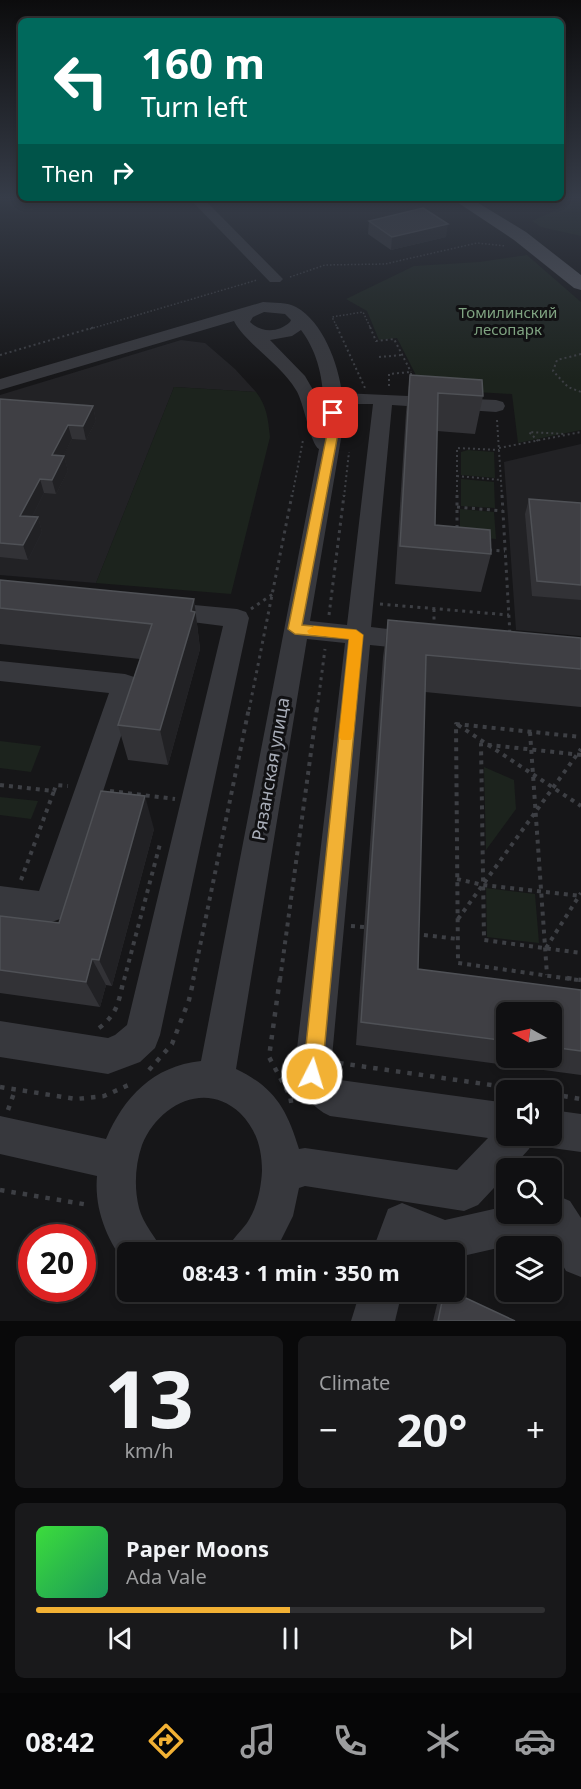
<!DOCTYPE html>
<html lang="en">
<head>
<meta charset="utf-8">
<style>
  :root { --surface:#101012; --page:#19191b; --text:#f1f3f6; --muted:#9c9d9f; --line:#303032; --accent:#f2b134 }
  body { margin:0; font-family:"Noto Sans",sans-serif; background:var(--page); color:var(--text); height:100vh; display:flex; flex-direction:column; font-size:22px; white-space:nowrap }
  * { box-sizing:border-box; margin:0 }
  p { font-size:20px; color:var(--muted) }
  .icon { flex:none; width:33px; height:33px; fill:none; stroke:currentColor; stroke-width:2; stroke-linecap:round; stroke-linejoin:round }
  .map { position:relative; height:1321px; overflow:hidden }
  .details { display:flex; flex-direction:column; gap:15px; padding:15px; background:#09090a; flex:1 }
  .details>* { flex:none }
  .guide { position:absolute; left:18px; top:18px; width:546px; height:183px; border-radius:9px; box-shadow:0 3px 9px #0003,0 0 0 2px var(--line); background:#00695c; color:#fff; overflow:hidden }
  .needle { width:39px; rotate:278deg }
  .controls { position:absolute; left:496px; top:1002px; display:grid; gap:12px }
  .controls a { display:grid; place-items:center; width:66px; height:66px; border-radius:9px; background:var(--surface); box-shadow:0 3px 9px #0003,0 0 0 2px var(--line); font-size:30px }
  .speed { position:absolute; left:18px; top:1224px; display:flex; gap:12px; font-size:30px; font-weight:700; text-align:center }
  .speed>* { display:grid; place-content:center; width:78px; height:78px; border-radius:50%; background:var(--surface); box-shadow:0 3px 9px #0003,0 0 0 2px var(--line); line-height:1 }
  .speed .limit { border:9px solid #d22; background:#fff; color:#111 }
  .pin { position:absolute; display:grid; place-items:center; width:51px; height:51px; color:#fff; margin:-26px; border-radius:12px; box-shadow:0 3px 9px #0006 }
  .me { position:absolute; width:66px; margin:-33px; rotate:5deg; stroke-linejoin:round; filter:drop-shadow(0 0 4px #0008) }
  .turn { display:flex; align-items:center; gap:21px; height:126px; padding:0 24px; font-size:27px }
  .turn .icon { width:78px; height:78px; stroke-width:2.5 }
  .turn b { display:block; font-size:42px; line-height:51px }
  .then { display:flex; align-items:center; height:57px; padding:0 24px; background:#0003; gap:12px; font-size:22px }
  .big { font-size:45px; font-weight:700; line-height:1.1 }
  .details .tile { flex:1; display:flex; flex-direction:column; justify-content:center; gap:9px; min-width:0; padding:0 21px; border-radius:9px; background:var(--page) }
  .details .dial { align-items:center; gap:0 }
  .dial b { font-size:78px; line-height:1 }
  .song { display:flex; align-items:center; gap:18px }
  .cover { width:72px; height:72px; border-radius:9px; background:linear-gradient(135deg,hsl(120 70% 55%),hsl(150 70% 35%)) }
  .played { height:6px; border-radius:3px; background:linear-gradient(90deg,var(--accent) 50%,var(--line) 50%) }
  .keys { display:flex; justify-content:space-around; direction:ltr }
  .heat { display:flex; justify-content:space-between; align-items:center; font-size:33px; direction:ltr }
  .details .tiles { flex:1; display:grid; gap:15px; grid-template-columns:1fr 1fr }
  .tile:last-child { grid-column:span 2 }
  .trip { position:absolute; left:117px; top:1242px; width:348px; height:60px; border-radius:9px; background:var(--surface); box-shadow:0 3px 9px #0003,0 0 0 2px var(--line); font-weight:700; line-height:60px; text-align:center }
  .tab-bar { display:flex; height:96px; justify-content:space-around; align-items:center; background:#060607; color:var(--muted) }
  .tab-bar .icon { width:42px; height:42px }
  .tab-bar .on { color:var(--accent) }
  .tab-bar b { font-size:27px; color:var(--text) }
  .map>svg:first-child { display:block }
  .built { fill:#222225 }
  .green { fill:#1c231d }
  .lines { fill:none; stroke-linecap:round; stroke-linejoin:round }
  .path-far4 { stroke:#3d3f44; stroke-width:1.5; stroke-dasharray:1.5 2; stroke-linecap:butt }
  .path-far3 { stroke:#3d3f44; stroke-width:2; stroke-dasharray:2 3; stroke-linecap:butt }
  .path-far2 { stroke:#3d3f44; stroke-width:3; stroke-dasharray:3 4.5; stroke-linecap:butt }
  .path-far1 { stroke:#3d3f44; stroke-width:4; stroke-dasharray:4 5; stroke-linecap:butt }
  .path { stroke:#3d3f44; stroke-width:4.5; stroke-dasharray:4.5 7; stroke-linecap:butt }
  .minor { fill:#37383d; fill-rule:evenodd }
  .major { fill:#53555c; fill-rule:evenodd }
  .wall { fill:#323236; fill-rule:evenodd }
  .shaded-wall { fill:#212124 }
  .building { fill:#3f3f44; stroke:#4f5156; stroke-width:1.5 }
  .route { fill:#f2b134; stroke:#9d7322; stroke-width:1.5 }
  .slow { fill:#f59e0b }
  .labels { text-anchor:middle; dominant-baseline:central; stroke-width:6; stroke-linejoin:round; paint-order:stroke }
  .far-park-label { font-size:15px; fill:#7fa381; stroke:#111113 }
  .street-label { font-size:18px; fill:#a8adb8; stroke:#111113 }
</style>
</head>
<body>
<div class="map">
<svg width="581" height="1321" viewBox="0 0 581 1321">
  <rect width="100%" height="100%" fill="#161618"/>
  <g class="built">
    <polygon points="181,340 205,343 235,369 256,392 174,387 96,583 0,575 0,395"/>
    <polygon points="581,444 581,636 516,630 504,462"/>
  </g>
  <g class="green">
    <polygon points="581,199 581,236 541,227 532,221"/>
    <polygon points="527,255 581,302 581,430 518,443 512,394 423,389 397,338 379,340 367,311 346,299 414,266 479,262"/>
    <path d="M174,387L256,392C267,406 268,419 270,437L231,594L96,583Z"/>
    <polygon points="468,450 494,452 495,478 461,475 461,452"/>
    <polygon points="461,479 494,482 495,508 461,506"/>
    <polygon points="460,509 494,512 496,539 460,536"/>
    <polygon points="0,741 41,746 31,772 0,768"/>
    <polygon points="484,767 514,780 516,809 486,850"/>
    <polygon points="0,797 38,801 31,819 0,815"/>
    <polygon points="486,888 535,894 539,943 487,937"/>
  </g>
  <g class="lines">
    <g class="path-far4">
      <polyline points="290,277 325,265 385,264 477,243 506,246"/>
      <polyline points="90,329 257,280"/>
      <polyline points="338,329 332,317 363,312 371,329"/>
    </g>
    <g class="path-far3">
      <polyline points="337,327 365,388"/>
      <polyline points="370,327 376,341 394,339 411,372"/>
      <polyline points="581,354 557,360 553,371 568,387 581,392"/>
      <polyline points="0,355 95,327"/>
      <polyline points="379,357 402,355"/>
      <polyline points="389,386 389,374 411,372 411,379"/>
      <polyline points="497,420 502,497"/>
      <polyline points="538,441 529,432 565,434"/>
      <polyline points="499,448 581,432"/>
      <polyline points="457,476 501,480"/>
      <polyline points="292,497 303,440"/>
      <polyline points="344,497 349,452"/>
      <polyline points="457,497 457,448 499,450"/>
    </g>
    <g class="path-far2">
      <polyline points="457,495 457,530"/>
      <polyline points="502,495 510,635"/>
      <polyline points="457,507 503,511"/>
      <polyline points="489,550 505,551"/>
      <polyline points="380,604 509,615"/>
      <polyline points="251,609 273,594"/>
      <polyline points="434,609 434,626"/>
      <polyline points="329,615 344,495"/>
      <polyline points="249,710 292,495"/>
      <polyline points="317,710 325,649"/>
    </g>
    <g class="path-far1">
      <polyline points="458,725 581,806"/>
      <polyline points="530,732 547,975"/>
      <polyline points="581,755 481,744 484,940 581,953"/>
      <polyline points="0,785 54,791 56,785 68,786"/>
      <polyline points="110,791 175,799"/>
      <polyline points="457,879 483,885 581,896"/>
      <polyline points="21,880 54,791"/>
      <polyline points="458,919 581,749"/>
      <polyline points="351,926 364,927"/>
      <polyline points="415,934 458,939"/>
      <polyline points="546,948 581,893"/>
      <polyline points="124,980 160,844"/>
      <polyline points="193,980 249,708"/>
      <polyline points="280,980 317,708"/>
      <polyline points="578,980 458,963 456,724 581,737"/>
    </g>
    <g class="path">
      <polyline points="280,978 269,1057 290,1096 292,1107"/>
      <polyline points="567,978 581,980"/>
      <path d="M99,1028C118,1014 119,1000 124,978"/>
      <polyline points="339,1063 526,1090"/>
      <polyline points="149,1070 172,1044 189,1000 194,978"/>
      <polyline points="0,1087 76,1099 104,1096 133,1083"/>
      <polyline points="552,1094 581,1099"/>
      <polyline points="8,1110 15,1090"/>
      <polyline points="0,1190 89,1205"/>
      <polyline points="168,1292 191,1300 225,1292"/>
    </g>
    <g class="minor">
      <polygon points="189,198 203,198 280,276 283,279 280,282 270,282"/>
      <path d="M263,302C273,303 288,302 296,307C323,322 338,363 342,393L496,400L503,402L505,406L503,410L496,412L392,405L371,627L429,634L432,641L429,648L420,650L370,645L331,1068L340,1080L507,1103V1136H535L529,1149L512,1168H507V1174L478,1205L464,1211L305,1186L299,1188L293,1216L275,1252H227C231,1239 239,1234 247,1223C257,1208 261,1189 262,1171C262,1148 256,1129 240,1113C205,1080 158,1105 142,1145C135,1165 134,1188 139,1208C143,1224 156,1237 163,1252H128V1267C107,1241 94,1209 97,1176L0,1154V1116L106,1139C124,1097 153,1066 201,1061L319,449C310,444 304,402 296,390C282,365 244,342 234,321L0,390V379ZM264,312L285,314L291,320L290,322C278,333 262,333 250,322L253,317ZM301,330C319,354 323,380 324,409L305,376L270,340L292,336ZM342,404H373L347,625L310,621L343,427ZM307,639L345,643L294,1074C301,1092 312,1108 330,1116L488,1138L457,1170L305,1148L299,1149C287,1109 274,1087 236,1069Z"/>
      <polygon points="162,602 237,609 246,612 249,618 160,1035 155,1048 140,1062 108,1074 0,1057 0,1021 108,1038 115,1035 127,1025 223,626 153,617 150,611 153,605"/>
      <polygon points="0,661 125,674 134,677 138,684 65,908 60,919 49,923 0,916 0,886 39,891 109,693 0,681"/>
      <polygon points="552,1110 581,1114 581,1152 552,1148 539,1142 536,1136 552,1136"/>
      <polygon points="556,1195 570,1201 581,1218 581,1277 566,1271 547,1237 454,1258 454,1252 425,1252 415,1248 413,1252 372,1252 388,1209 402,1203 445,1220 507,1206 507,1214 552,1214 552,1196"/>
      <polygon points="360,1292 402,1292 395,1321 351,1321"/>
    </g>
    <polygon class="major" points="451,198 470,198 526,232 581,275 581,290 574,288 514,240"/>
  </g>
  <g class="wall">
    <polygon points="369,221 446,237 391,250 368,234"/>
    <polygon points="410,375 483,396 475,434 437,431 435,525 491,554 481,592 395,584 406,412"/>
    <polygon points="0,399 93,406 96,421 86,440 72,439 63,456 64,456 68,471 56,494 44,493 32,517 38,517 42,532 28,560 0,557"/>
    <polygon points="529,499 581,503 581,600 532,596 525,514"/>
    <polygon points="0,580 194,599 200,649 168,765 128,760 118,725 140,659 0,644"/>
    <path d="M388,620L581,638V707L425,692L418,969L581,990V1075L356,1045L383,657ZM507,1012H552V1058H507Z"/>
    <polygon points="154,829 112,986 106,985 100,1007 0,993 0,916 59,923"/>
    <polygon points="440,1292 453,1292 515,1321 433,1321"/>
  </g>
  <g class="shaded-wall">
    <polygon points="448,224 446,237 391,250 392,237"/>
    <polygon points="93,406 96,421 86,440 83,426"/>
    <polygon points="68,425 72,439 56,470 52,455"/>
    <polygon points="64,456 68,471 56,494 52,480"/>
    <polygon points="40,479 44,493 25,531 20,516"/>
    <polygon points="38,517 42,532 28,560 23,545"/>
    <polygon points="194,599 200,649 168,765 160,730"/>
    <polygon points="145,796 154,829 112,986 99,960"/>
    <polygon points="92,959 106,985 100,1007 86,982"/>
  </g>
  <g class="building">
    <polygon points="423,208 448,224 392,237 369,221"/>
    <polygon points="410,375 482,380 483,396 438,393 435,525 490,530 491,554 400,546"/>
    <polygon points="0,399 93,406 83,426 68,425 52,455 64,456 52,480 40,479 20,516 38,517 23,545 0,543"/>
    <polygon points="529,499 581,503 581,585 537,581"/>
    <polygon points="0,580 194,599 191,611 195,612 160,730 118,725 152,624 0,608"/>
    <polygon points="388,620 581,638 581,669 426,655 418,969 581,990 581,1051 552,1047 552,1012 507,1012 507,1041 361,1022"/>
    <polygon points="101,791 145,796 99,960 92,959 86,982 0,970 0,916 59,923"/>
    <polygon points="444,1292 453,1292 515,1321 438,1321"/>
  </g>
  <linearGradient id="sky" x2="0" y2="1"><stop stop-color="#0c0c0d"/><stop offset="0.52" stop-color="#363c48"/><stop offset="1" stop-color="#363c48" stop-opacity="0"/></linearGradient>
  <rect width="581" height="380" fill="url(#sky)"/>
  <polygon class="route" points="333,410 338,413 337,439 302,625 356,630 363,635 322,1074 319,1081 312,1084 305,1081 303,1074 349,639 295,634 288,629 326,439 328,413"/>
  <polygon class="slow" points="314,626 356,630 363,635 353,736 351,740 341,740 339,736 349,639 309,634 307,631"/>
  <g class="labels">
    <g class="far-park-label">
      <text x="508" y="312">Томилинский<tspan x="508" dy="17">лесопарк</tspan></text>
    </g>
    <g class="street-label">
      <text transform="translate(270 769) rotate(-80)">Рязанская улица</text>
    </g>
  </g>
</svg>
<div class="controls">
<a><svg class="needle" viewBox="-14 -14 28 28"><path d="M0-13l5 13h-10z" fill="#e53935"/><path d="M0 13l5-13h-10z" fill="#9c9d9f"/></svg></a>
<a><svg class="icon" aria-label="sound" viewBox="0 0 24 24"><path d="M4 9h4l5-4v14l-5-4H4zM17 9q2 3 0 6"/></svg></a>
<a><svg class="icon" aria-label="search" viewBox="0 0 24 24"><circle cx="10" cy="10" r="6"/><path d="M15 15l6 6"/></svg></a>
<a><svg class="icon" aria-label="layers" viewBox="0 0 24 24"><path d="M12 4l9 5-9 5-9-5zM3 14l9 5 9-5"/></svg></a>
</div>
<div class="speed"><div class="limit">20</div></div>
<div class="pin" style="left:333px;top:413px;background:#d93025"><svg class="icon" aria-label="arrive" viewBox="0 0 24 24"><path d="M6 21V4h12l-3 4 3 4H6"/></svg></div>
<svg class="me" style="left:312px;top:1074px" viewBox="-20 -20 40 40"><circle r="17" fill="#f2b134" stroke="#fff" stroke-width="3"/><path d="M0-11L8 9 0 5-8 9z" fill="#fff"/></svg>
<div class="trip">08:43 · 1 min · 350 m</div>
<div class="guide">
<div class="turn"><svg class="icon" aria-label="left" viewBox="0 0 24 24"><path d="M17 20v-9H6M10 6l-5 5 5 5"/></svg><div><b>160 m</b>Turn left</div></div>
<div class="then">Then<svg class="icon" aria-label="right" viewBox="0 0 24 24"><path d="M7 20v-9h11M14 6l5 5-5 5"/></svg></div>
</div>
</div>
<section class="details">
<div class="tiles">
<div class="tile dial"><b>13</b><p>km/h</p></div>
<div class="tile"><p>Climate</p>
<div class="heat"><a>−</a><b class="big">20°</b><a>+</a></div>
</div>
<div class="tile">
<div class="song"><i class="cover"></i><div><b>Paper Moons</b><p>Ada Vale</p></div></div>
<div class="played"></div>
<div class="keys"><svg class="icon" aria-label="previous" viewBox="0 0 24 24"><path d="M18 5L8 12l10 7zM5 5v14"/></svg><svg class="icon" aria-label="pause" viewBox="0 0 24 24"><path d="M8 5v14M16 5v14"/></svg><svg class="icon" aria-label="next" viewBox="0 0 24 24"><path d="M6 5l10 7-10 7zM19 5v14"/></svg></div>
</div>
</div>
</section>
<nav class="tab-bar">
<b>08:42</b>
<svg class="icon on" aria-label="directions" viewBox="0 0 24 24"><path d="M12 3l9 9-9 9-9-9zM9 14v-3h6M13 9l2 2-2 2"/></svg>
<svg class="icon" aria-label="music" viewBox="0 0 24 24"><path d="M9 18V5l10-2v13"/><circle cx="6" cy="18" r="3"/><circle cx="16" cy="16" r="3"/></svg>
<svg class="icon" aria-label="phone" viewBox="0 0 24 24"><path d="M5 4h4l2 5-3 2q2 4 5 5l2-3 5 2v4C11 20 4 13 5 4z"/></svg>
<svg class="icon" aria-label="climate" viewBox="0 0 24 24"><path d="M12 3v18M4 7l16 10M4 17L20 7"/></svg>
<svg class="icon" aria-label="car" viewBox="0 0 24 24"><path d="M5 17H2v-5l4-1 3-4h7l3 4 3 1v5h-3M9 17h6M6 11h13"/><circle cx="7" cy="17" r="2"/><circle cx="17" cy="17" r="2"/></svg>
</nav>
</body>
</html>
